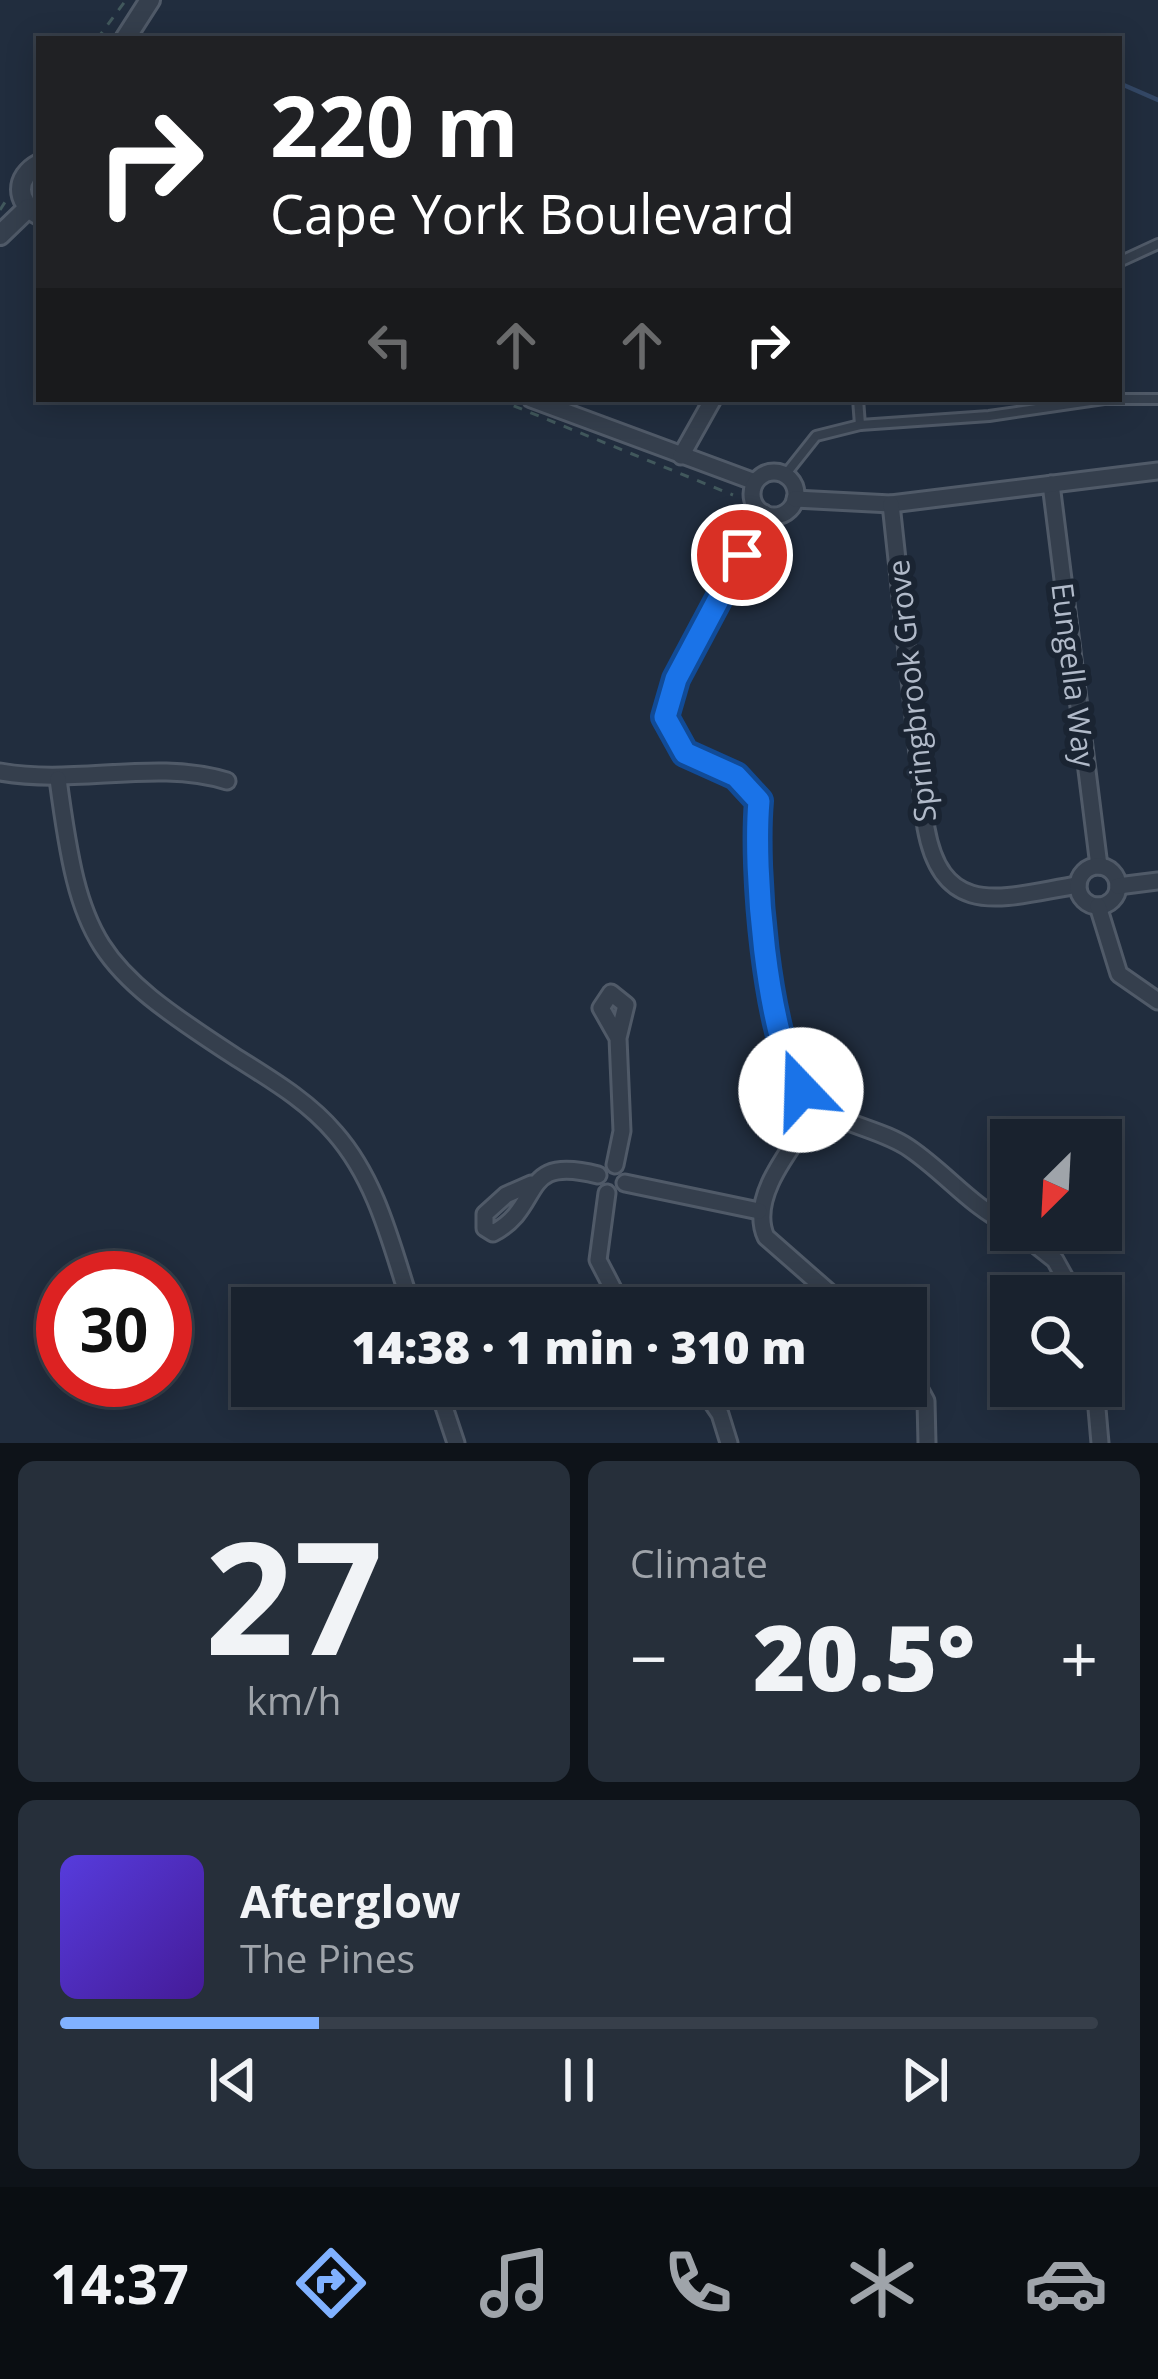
<!DOCTYPE html>
<html lang="en">
<head>
<meta charset="utf-8">
<style>
  :root { --surface:#19222e; --page:#262f3a; --text:#f1f3f6; --muted:#9fa4aa; --line:#373f4a; --accent:#80b1ff }
  body { margin:0; font-family:"Open Sans",sans-serif; background:var(--page); color:var(--text); height:100vh; display:flex; flex-direction:column; font-size:45px; white-space:nowrap }
  * { box-sizing:border-box; margin:0 }
  p { font-size:39px; color:var(--muted) }
  .icon { flex:none; width:66px; height:66px; fill:none; stroke:currentColor; stroke-width:2; stroke-linecap:round; stroke-linejoin:round }
  .map { position:relative; height:1443px; overflow:hidden }
  .sheet { display:flex; flex-direction:column; gap:18px; padding:18px; background:#0e1319; flex:1 }
  .sheet>* { flex:none }
  .guide { position:absolute; left:36px; top:36px; width:1086px; height:366px; border-radius:0px; box-shadow:0 6px 30px #0003,0 0 0 3px var(--line); background:#202124; color:#fff; overflow:hidden }
  .needle { width:78px; rotate:204deg }
  .fabs { position:absolute; left:990px; top:1119px; display:grid; gap:24px }
  .fabs a { display:grid; place-items:center; width:132px; height:132px; border-radius:0px; background:var(--surface); box-shadow:0 6px 30px #0003,0 0 0 3px var(--line); font-size:60px }
  .speed { position:absolute; left:36px; top:1251px; display:flex; gap:24px; font-size:60px; font-weight:700; text-align:center }
  .speed>* { display:grid; place-content:center; width:156px; height:156px; border-radius:50%; background:var(--surface); box-shadow:0 6px 30px #0003,0 0 0 3px var(--line); line-height:1 }
  .speed .limit { border:18px solid #d22; background:#fff; color:#111 }
  .pin { position:absolute; display:grid; place-items:center; width:102px; height:102px; color:#fff; margin:-51px; border:6px solid #fff; border-radius:50%; box-shadow:0 3px 12px #0007 }
  .me { position:absolute; width:132px; margin:-66px; rotate:339deg; stroke-linejoin:round; filter:drop-shadow(0 0 9px #0008) }
  .turn { display:flex; align-items:center; gap:42px; height:252px; padding:0 36px; font-size:54px }
  .turn .icon { width:156px; height:156px; stroke-width:2.5 }
  .turn b { display:block; font-size:84px; line-height:102px }
  .lanes { display:flex; align-items:center; height:114px; padding:0 36px; background:#0003; justify-content:center; gap:60px; direction:ltr }
  .lanes .off { opacity:.35 }
  .big { font-size:90px; font-weight:800; line-height:1.1 }
  .sheet .card { flex:1; display:flex; flex-direction:column; justify-content:center; gap:18px; min-width:0; padding:0 42px; border-radius:18px; background:var(--page) }
  .sheet .dial { align-items:center; gap:0 }
  .dial b { font-size:156px; line-height:1 }
  .song { display:flex; align-items:center; gap:36px }
  .cover { width:144px; height:144px; border-radius:18px; background:linear-gradient(135deg,hsl(250 70% 55%),hsl(260 70% 35%)) }
  .played { height:12px; border-radius:6px; background:linear-gradient(90deg,var(--accent) 25%,var(--line) 25%) }
  .keys { display:flex; justify-content:space-around; direction:ltr }
  .heat { display:flex; justify-content:space-between; align-items:center; font-size:66px; direction:ltr }
  .sheet .tiles { flex:1; display:grid; gap:18px; grid-template-columns:1fr 1fr }
  .card:last-child { grid-column:span 2 }
  .trip { position:absolute; left:231px; top:1287px; width:696px; height:120px; border-radius:0px; background:var(--surface); box-shadow:0 6px 30px #0003,0 0 0 3px var(--line); font-weight:800; line-height:120px; text-align:center }
  .tabs { display:flex; height:192px; justify-content:space-around; align-items:center; background:#0a0e12; color:var(--muted) }
  .tabs .icon { width:84px; height:84px }
  .tabs .active { color:var(--accent) }
  .tabs b { font-size:54px; color:var(--text) }
  .map>svg:first-child { display:block }
  .lines { fill:none; stroke-linecap:round; stroke-linejoin:round }
  .stream { stroke:#344866; stroke-width:4.5 }
  .service-casing { stroke:#505a68; stroke-width:14 }
  .minor-casing { stroke:#505a68; stroke-width:21 }
  .tertiary-casing { stroke:#505a68; stroke-width:24 }
  .path { stroke:#41585c; stroke-width:3; stroke-dasharray:9 9; stroke-linecap:butt }
  .service { stroke:#353f4d; stroke-width:8 }
  .minor { stroke:#353f4d; stroke-width:15 }
  .tertiary { stroke:#353f4d; stroke-width:18 }
  .route-casing { stroke:#114b97; stroke-width:30 }
  .route { stroke:#1a73e8; stroke-width:21 }
  .labels { text-anchor:middle; dominant-baseline:central; stroke-width:12; stroke-linejoin:round; paint-order:stroke }
  .street-label { font-size:30px; fill:#b1bac9; stroke:#1a2432 }
</style>
</head>
<body>
<div class="map">
<svg width="1158" height="1443" viewBox="0 0 1158 1443">
  <rect width="100%" height="100%" fill="#212d3e"/>
  <g class="lines">
    <g class="stream">
      <polyline points="1119,83 1158,100"/>
      <polyline points="33,187 39,180"/>
    </g>
    <defs>
      <g id="service">
        <polyline points="1119,262 1158,244"/>
        <polyline points="858,399 860,425"/>
        <polyline points="1104,399 1158,399"/>
        <polyline points="785,475 816,436 860,425 989,416 1104,399"/>
      </g>
      <g id="minor">
        <polyline points="531,399 755,482"/>
        <polyline points="681,456 713,399"/>
        <circle cx="774" cy="494" r="22"/>
        <polyline points="1051,484 1099,866"/>
        <polyline points="795,499 891,504 1158,471"/>
        <path d="M891,504L926,828C943,923 1007,896 1078,885"/>
        <path d="M764,513L676,679L665,717L685,753L736,776L759,801C754,864 767,1067 816,1105C842,1125 881,1129 909,1148C947,1174 968,1204 1011,1226"/>
        <path d="M0,772C76,786 154,759 227,781"/>
        <path d="M58,779C80,944 94,965 234,1056C270,1079 307,1100 335,1133C378,1182 392,1248 412,1308"/>
        <circle cx="1098" cy="886" r="20"/>
        <polyline points="1118,886 1158,881"/>
        <polyline points="1098,906 1119,974 1158,1001"/>
        <path d="M819,1107C797,1142 747,1195 766,1237L847,1308"/>
        <polyline points="615,1165 622,1131 618,1038 626,1005 611,993 601,1008 618,1038"/>
        <polyline points="625,1183 759,1211"/>
        <path d="M531,1184L506,1195L485,1214V1228L493,1233C545,1206 517,1154 598,1175"/>
        <polyline points="607,1193 598,1260 623,1308"/>
        <polyline points="1017,1230 1055,1260 1075,1296"/>
        <polyline points="906,1364 926,1401 927,1443"/>
        <polyline points="437,1386 456,1443"/>
        <polyline points="558,1386 566,1397 585,1386"/>
        <polyline points="701,1386 720,1414 729,1443"/>
        <polyline points="1095,1386 1100,1443"/>
      </g>
      <g id="tertiary">
        <polyline points="125,39 150,0"/>
        <path d="M39,164C15,177 15,202 39,215"/>
        <polyline points="0,235 28,208"/>
      </g>
    </defs>
    <use href="#service" class="service-casing"/>
    <use href="#minor" class="minor-casing"/>
    <use href="#tertiary" class="tertiary-casing"/>
    <g class="path">
      <polyline points="97,39 126,0"/>
      <polyline points="0,210 7,199"/>
      <polyline points="497,399 733,495"/>
    </g>
    <use href="#service" class="service"/>
    <use href="#minor" class="minor"/>
    <use href="#tertiary" class="tertiary"/>
  </g>
  <g class="lines">
    <defs>
      <path id="route" d="M742,555L676,679L665,717L685,753L736,776L759,801C753,869 766,1033 801,1090"/>
    </defs>
    <use href="#route" class="route-casing"/>
    <use href="#route" class="route"/>
  </g>
  <g class="labels">
    <g class="street-label">
      <text transform="translate(1074 675) rotate(83)">Eungella Way</text>
      <text transform="translate(911 691) rotate(-96)">Springbrook Grove</text>
    </g>
  </g>
</svg>
<div class="fabs">
<a><svg class="needle" viewBox="-14 -14 28 28"><path d="M0-13l5 13h-10z" fill="#e53935"/><path d="M0 13l5-13h-10z" fill="#9fa4aa"/></svg></a>
<a><svg class="icon" aria-label="search" viewBox="0 0 24 24"><circle cx="10" cy="10" r="6"/><path d="M15 15l6 6"/></svg></a>
</div>
<div class="speed"><div class="limit">30</div></div>
<div class="pin" style="left:742px;top:555px;background:#d93025"><svg class="icon" aria-label="arrive" viewBox="0 0 24 24"><path d="M6 21V4h12l-3 4 3 4H6"/></svg></div>
<svg class="me" style="left:801px;top:1090px" viewBox="-20 -20 40 40"><circle r="19" fill="#fff"/><path d="M0-13L10 11 0 6-10 11z" fill="#1a73e8"/></svg>
<div class="trip">14:38 · 1 min · 310 m</div>
<div class="guide">
<div class="turn"><svg class="icon" aria-label="right" viewBox="0 0 24 24"><path d="M7 20v-9h11M14 6l5 5-5 5"/></svg><div><b>220 m</b>Cape York Boulevard</div></div>
<div class="lanes"><svg class="icon off" aria-label="left" viewBox="0 0 24 24"><path d="M17 20v-9H6M10 6l-5 5 5 5"/></svg><svg class="icon off" aria-label="ahead" viewBox="0 0 24 24"><path d="M12 20V5M6 11l6-6 6 6"/></svg><svg class="icon off" aria-label="ahead" viewBox="0 0 24 24"><path d="M12 20V5M6 11l6-6 6 6"/></svg><svg class="icon" aria-label="right" viewBox="0 0 24 24"><path d="M7 20v-9h11M14 6l5 5-5 5"/></svg></div>
</div>
</div>
<section class="sheet">
<div class="tiles">
<div class="card dial"><b>27</b><p>km/h</p></div>
<div class="card"><p>Climate</p>
<div class="heat"><a>−</a><b class="big">20.5°</b><a>+</a></div>
</div>
<div class="card">
<div class="song"><i class="cover"></i><div><b>Afterglow</b><p>The Pines</p></div></div>
<div class="played"></div>
<div class="keys"><svg class="icon" aria-label="previous" viewBox="0 0 24 24"><path d="M18 5L8 12l10 7zM5 5v14"/></svg><svg class="icon" aria-label="pause" viewBox="0 0 24 24"><path d="M8 5v14M16 5v14"/></svg><svg class="icon" aria-label="next" viewBox="0 0 24 24"><path d="M6 5l10 7-10 7zM19 5v14"/></svg></div>
</div>
</div>
</section>
<nav class="tabs">
<b>14:37</b>
<svg class="icon active" aria-label="directions" viewBox="0 0 24 24"><path d="M12 3l9 9-9 9-9-9zM9 14v-3h6M13 9l2 2-2 2"/></svg>
<svg class="icon" aria-label="music" viewBox="0 0 24 24"><path d="M9 18V5l10-2v13"/><circle cx="6" cy="18" r="3"/><circle cx="16" cy="16" r="3"/></svg>
<svg class="icon" aria-label="phone" viewBox="0 0 24 24"><path d="M5 4h4l2 5-3 2q2 4 5 5l2-3 5 2v4C11 20 4 13 5 4z"/></svg>
<svg class="icon" aria-label="climate" viewBox="0 0 24 24"><path d="M12 3v18M4 7l16 10M4 17L20 7"/></svg>
<svg class="icon" aria-label="car" viewBox="0 0 24 24"><path d="M5 17H2v-5l4-1 3-4h7l3 4 3 1v5h-3M9 17h6M6 11h13"/><circle cx="7" cy="17" r="2"/><circle cx="17" cy="17" r="2"/></svg>
</nav>
</body>
</html>
